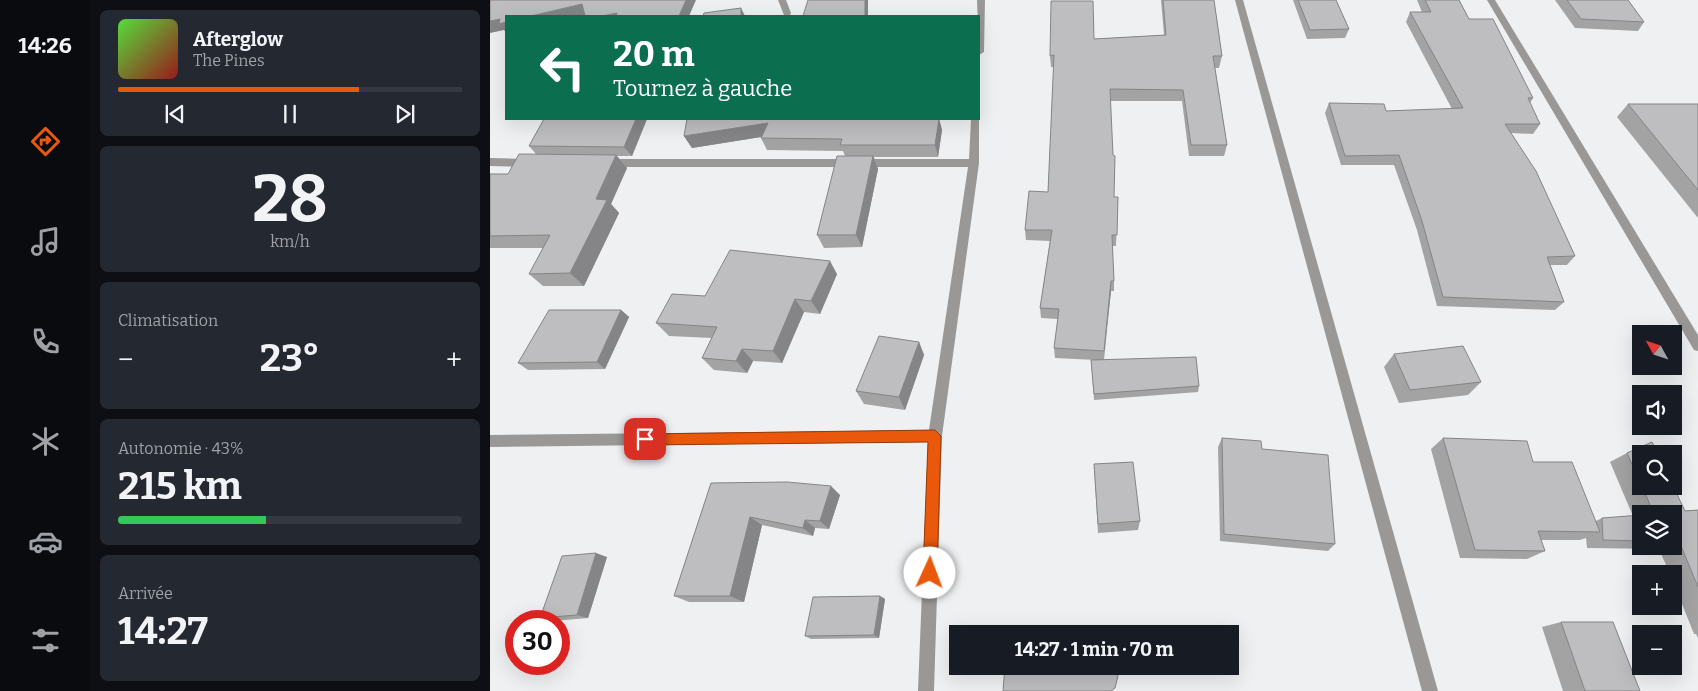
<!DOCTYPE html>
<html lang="fr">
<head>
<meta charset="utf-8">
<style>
  :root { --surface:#171b24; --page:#242831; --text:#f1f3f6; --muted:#9ea1a6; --line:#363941; --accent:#ea580c }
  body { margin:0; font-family:Bitter,serif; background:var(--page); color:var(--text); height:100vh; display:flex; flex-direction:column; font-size:19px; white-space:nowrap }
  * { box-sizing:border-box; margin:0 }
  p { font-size:16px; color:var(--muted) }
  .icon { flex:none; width:28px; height:28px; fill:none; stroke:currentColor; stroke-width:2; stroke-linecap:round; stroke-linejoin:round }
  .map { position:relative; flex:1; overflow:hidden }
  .drawer { display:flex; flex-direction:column; gap:10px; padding:10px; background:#0d0f14; width:400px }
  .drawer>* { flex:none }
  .guide { position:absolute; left:15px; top:15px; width:475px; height:105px; border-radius:0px; box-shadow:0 5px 20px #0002; background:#0b6e4f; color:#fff; overflow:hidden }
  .needle { width:32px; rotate:310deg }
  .controls { position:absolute; left:1142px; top:325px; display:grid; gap:10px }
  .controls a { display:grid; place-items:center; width:50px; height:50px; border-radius:0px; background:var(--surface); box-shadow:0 5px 20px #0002; font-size:25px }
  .speed { position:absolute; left:15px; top:610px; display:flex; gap:10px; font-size:25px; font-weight:700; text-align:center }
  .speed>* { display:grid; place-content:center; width:65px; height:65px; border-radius:50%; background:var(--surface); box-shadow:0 5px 20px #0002; line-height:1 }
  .speed .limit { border:8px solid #d22; background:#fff; color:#111 }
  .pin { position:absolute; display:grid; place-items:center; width:42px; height:42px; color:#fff; margin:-21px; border-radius:10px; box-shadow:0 2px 8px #0006 }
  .me { position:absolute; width:55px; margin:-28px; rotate:2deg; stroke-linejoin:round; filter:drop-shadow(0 0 4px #0008) }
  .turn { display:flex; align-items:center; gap:18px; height:105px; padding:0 25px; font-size:22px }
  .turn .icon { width:65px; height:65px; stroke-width:2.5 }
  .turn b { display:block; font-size:35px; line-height:42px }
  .big { font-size:38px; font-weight:700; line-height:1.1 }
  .drawer .widget { flex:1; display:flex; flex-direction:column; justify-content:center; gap:8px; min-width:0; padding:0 18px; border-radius:8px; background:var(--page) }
  .drawer .dial { align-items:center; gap:0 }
  .dial b { font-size:65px; line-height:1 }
  .song { display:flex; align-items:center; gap:15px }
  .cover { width:60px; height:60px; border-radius:8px; background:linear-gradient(135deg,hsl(110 70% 55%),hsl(0 70% 35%)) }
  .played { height:5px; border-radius:2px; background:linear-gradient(90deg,var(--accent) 70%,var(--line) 70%) }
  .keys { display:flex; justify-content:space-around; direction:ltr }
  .heat { display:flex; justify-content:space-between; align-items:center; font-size:28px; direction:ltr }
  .charge { height:8px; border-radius:4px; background:linear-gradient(90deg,#34c759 43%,var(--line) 0) }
  .trip { position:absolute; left:459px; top:625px; width:290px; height:50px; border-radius:0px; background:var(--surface); box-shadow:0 5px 20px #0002; font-weight:700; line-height:50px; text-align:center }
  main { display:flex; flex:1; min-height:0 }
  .tabs { display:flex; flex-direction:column; width:90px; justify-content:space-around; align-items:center; background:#090b0e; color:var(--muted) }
  .tabs .icon { width:35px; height:35px }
  .tabs .current { color:var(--accent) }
  .tabs b { font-size:22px; color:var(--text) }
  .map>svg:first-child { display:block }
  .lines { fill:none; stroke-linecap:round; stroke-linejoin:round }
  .minor { fill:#999897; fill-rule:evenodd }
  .wall { fill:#a3a3a4; fill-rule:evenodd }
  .shaded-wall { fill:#858486 }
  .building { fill:#bebdbf; stroke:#858486 }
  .route { fill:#ea580c; stroke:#983908 }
</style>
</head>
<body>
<main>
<nav class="tabs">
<b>14:26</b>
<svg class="icon current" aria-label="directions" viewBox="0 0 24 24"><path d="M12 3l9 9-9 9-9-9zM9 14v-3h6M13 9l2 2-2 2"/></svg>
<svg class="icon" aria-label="music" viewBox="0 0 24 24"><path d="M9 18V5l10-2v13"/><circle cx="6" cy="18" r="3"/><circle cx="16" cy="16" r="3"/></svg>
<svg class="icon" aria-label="phone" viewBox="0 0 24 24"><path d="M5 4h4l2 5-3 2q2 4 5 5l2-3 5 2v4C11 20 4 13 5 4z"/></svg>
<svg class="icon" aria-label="climate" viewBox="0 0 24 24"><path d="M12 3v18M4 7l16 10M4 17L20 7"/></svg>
<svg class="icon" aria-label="car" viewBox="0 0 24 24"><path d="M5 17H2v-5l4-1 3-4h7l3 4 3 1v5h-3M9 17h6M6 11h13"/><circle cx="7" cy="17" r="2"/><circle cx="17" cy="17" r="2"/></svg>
<svg class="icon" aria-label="filters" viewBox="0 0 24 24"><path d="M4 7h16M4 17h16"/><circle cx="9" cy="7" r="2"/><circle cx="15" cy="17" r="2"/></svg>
</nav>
<section class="drawer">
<div class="widget">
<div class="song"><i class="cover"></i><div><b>Afterglow</b><p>The Pines</p></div></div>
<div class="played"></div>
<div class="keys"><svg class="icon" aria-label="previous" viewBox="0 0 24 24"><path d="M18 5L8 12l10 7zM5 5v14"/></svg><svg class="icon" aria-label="pause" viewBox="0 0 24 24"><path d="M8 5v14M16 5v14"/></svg><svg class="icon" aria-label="next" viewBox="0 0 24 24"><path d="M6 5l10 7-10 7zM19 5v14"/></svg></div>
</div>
<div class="widget dial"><b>28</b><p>km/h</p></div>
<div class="widget"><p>Climatisation</p>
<div class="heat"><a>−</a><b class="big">23°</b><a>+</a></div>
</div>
<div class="widget"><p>Autonomie · 43%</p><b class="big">215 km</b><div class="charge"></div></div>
<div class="widget"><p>Arrivée</p><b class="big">14:27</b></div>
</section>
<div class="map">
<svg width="1208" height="691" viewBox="0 0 1208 691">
  <rect width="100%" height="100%" fill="#eef0f2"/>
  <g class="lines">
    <g class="minor">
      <polygon points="288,0 296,0 301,13 300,15 294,15"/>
      <polygon points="487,0 495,0 494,52 489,55"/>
      <polygon points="745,0 753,0 948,691 932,691"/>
      <polygon points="997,0 1005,0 1208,335 1208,351 1204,350"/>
      <polygon points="489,117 489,163 452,436 444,691 428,691 438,442 0,447 0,435 439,430 478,167 115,167 110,163 115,159 479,159 481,119 489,119"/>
      <polygon points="0,158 40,159 45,163 40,167 0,166"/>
    </g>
  </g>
  <g class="wall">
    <polygon points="671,0 724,0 732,56 729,68 725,68 737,145 734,156 699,156 692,101 620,101 624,197 628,197 626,246 622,246 624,281 624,291 621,291 614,360 709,386 708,392 604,400 601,360 606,360 565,358 564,348 568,319 551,318 550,308 560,241 536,240 535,230 558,192 564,67 561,67 560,56 604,39 674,35"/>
    <polygon points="803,0 846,0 859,29 855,38 817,39"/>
    <polygon points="927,0 969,0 979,19 1043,98 1040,103 1050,124 1043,134 1021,133 1085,256 1077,265 1060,265 1074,302 1065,310 947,306 927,230 904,165 851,165 835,113 839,103 896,111 962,109 916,22 920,12 932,12"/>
    <polygon points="1065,0 1138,0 1154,22 1148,31 1085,28"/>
    <polygon points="1138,104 1208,104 1208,218 1127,117"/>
    <polygon points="54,119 157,119 142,156 127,156 137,168 121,204 129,213 94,286 53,286 39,274 53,248 0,248 0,174 18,174 46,154 39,146"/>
    <polygon points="449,119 452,130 448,157 384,157 388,169 372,247 334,248 327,235 355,156 353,151 277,150 271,138 271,137 202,148 194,136"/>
    <polygon points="347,274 330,314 314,312 292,363 263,361 257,373 224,370 212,358 222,338 179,336 166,323 215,296"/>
    <polygon points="131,310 139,317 115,369 38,370 28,363"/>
    <polygon points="429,342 434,355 415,410 374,404 366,391"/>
    <polygon points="904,354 991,382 978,395 909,403 894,367"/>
    <polygon points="732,438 772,449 845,544 838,551 730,541 728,447"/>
    <path d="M953,438L1043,462L1106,521L1112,518L1143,516L1120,462L1137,453L1151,454V486H1183L1195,511L1208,510V638L1206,634H1204L1184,584V574H1180L1169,549L1097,548L1096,538L1090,540H1051L1055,551L1037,559L970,558L941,449ZM1151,514H1184V546H1151Z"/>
    <polygon points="604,464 650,521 648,530 608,533"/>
    <polygon points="221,483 350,495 339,529 325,528 323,536 272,525 254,602 199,602 184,596"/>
    <polygon points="117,557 98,618 63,621 50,618"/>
    <polygon points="390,596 395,599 389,638 321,639 315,636"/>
    <polygon points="1071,622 1150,691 1073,691 1052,627"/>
  </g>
  <g class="shaded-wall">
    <polygon points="196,0 206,0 199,16 189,16"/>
    <rect x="375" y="0" width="3" height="16"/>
    <polygon points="92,4 99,14 89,16 41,16"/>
    <polygon points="251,8 255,16 251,16"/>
    <polygon points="127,13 129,16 112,16"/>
    <polygon points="10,19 16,22 16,33 14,30 0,33 0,21"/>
    <polygon points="146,119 157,119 142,156 134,147"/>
    <polygon points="449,119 452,130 448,157 445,145"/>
    <polygon points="278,123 284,135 202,148 194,136"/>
    <polygon points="126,155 137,168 121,204 129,213 94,286 80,273 106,199"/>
    <polygon points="383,156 388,169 372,247 366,235"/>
    <polygon points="340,261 347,274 330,314 321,301"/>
    <polygon points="621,281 621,291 613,360 614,351"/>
    <polygon points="305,299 314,312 292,363 283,351"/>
    <polygon points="131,310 139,317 115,369 107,362"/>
    <polygon points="429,342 434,355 415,410 409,397"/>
    <polygon points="252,349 263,361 257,373 246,361"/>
    <polygon points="341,486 350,495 339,529 330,521"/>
    <polygon points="260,517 272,525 254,602 240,596"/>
    <polygon points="315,520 325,528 323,536 313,528"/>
    <polygon points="106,553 117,557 98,618 87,615"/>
    <polygon points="390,596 395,599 389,638 384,635"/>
  </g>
  <g class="building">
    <polygon points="0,0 196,0 189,16 126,16 127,13 112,16 95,16 92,4 41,16 16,16 16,22 9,24 10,19 0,21"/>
    <polygon points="318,0 375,0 375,16 313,16"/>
    <polygon points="673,0 724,0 732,56 723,56 737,145 701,145 693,90 620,89 623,155 625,156 624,197 628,197 627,235 622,235 624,281 621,281 614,351 564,348 569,309 550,308 562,230 535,230 539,191 558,192 564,55 560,56 561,1 603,1 604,39 676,35"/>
    <polygon points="808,0 846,0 859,29 820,30"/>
    <polygon points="935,0 969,0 979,19 1003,19 1043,98 1038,98 1050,124 1015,124 1046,171 1085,256 1057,257 1074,302 953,297 932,221 909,155 855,156 839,103 894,104 896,111 973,108 920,12 941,12"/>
    <polygon points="1077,0 1138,0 1154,22 1091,19"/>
    <polygon points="251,8 251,16 213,16 214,13"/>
    <polygon points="1138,104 1208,104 1208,190"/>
    <polygon points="54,119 146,119 134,147 39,146"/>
    <polygon points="197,119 449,119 445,145 350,145 352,139 271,138 278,123 194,136"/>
    <polygon points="29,154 126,155 106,199 117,200 80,273 39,274 60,235 0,236 0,174 18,174"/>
    <polygon points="347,156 383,156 366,235 327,235"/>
    <polygon points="240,250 340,261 321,301 305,299 283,351 252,349 246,361 212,358 227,327 166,323 182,294 215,296"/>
    <polygon points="59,310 131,310 107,362 28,363"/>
    <polygon points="389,336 429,342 409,397 366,391"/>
    <polygon points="973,346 991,382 920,390 904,354"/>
    <polygon points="706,357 709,386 604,394 601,360"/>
    <polygon points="732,438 771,441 772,449 838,455 845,544 734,534"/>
    <polygon points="953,438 1037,441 1043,462 1082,462 1110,532 1048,531 1055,551 985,550"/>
    <polygon points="1162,442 1168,454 1151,454 1151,485 1137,453"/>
    <polygon points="643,462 650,521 608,524 604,464"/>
    <polygon points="297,482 341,486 330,521 315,520 313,528 260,517 240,596 184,596 221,483"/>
    <polygon points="1152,486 1183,486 1195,511 1208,510 1208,587 1189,541 1184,541 1184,514 1164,514"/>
    <polygon points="1151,515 1151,541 1113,540 1112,518"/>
    <polygon points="106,553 87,615 50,618 72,556"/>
    <polygon points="390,596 384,635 315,636 323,597"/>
    <polygon points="1071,622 1123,622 1150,691 1095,691"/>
    <polygon points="515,666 625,666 628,676 625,688 621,691 513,691"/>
  </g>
  <polygon class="route" points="445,430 451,436 447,573 445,578 440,580 435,578 433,573 438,442 155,445 149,439 155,434"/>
</svg>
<div class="controls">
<a><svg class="needle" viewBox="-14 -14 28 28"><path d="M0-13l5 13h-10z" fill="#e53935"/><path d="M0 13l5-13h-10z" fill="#9ea1a6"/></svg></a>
<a><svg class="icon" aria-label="sound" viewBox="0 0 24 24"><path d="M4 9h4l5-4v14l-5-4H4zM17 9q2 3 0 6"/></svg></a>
<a><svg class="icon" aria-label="search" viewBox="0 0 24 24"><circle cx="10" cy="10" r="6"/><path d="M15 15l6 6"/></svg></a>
<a><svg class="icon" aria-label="layers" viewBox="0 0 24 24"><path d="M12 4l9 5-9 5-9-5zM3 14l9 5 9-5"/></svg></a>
<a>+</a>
<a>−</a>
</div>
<div class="speed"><div class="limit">30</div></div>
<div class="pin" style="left:155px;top:439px;background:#d93025"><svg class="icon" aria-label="arrive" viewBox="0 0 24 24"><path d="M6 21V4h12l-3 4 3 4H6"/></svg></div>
<svg class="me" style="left:440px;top:573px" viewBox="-20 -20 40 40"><circle r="19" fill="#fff"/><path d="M0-13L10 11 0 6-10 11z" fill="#ea580c"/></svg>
<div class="trip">14:27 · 1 min · 70 m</div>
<div class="guide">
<div class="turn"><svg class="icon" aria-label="left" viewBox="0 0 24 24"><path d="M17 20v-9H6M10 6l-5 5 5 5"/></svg><div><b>20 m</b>Tournez à gauche</div></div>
</div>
</div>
</main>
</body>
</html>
